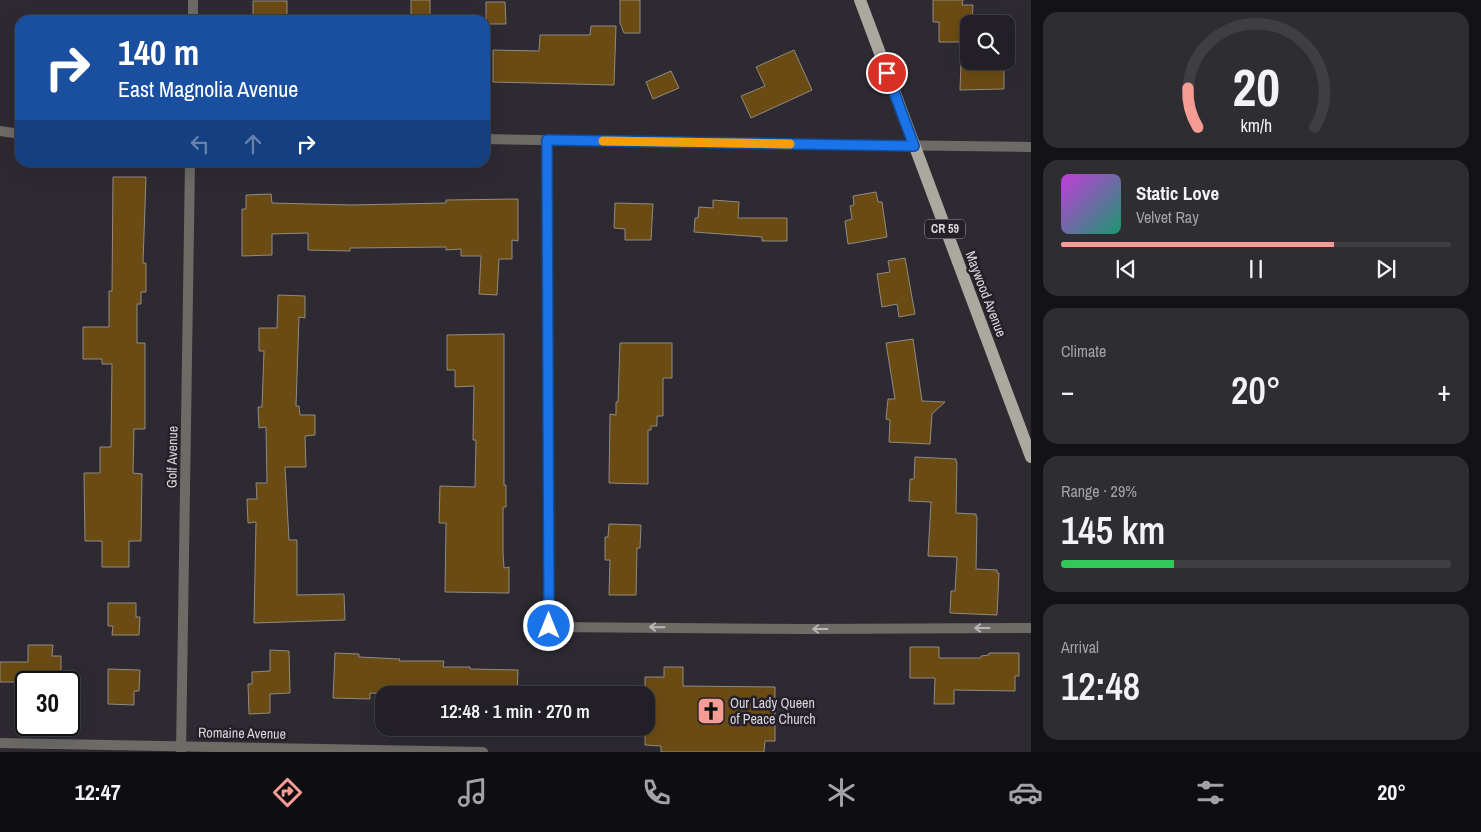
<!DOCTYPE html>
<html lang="en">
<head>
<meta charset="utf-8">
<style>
  :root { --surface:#222026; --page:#2e2d32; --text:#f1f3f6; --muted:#a2a3a7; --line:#3f3e43; --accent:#f59c95 }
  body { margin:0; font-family:"Archivo Narrow",sans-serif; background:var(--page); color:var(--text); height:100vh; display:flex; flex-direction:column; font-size:19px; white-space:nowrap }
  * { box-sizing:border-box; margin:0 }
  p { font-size:16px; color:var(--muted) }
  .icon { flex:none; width:28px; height:28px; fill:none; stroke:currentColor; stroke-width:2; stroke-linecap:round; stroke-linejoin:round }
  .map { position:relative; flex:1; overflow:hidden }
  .side { display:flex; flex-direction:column; gap:12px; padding:12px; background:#131215; width:450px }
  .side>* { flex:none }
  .guide { position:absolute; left:15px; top:15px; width:475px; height:152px; border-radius:15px; box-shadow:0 5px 20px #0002,0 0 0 1px var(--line); background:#1a4fa0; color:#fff; overflow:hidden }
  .controls { position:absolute; left:960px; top:15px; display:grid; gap:10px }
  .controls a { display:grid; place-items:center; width:55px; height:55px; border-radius:10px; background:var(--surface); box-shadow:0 5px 20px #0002,0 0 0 1px var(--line); font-size:25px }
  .speed { position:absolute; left:15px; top:671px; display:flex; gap:10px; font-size:25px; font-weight:700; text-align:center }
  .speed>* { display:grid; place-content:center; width:65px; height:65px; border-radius:50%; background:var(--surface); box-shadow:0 5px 20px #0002,0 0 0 1px var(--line); line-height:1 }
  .speed .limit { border:2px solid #111; border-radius:8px; background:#fff; color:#111 }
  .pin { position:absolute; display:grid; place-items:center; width:42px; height:42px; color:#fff; margin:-21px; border:2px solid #fff; border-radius:50%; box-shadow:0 1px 5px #0007 }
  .me { position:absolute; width:55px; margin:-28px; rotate:0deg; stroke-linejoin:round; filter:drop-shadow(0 0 4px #0008) }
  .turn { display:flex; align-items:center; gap:18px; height:105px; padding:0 20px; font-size:22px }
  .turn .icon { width:65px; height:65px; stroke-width:2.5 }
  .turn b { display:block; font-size:35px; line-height:42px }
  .lanes { display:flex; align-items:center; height:48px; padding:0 20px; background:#0003; justify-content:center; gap:25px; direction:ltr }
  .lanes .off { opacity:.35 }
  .big { font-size:38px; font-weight:600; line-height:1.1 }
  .side .tile { flex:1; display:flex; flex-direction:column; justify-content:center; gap:8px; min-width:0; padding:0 18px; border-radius:15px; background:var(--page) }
  .side .dial { align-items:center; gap:0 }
  .dial svg { height:130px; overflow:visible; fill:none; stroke:var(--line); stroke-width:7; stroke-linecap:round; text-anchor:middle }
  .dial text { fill:var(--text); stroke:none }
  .song { display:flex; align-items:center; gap:15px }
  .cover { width:60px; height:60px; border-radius:8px; background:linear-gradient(135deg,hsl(290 70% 55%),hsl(160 70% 35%)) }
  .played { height:5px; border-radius:2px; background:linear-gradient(90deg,var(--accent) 70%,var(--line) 70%) }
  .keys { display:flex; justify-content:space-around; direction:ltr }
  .heat { display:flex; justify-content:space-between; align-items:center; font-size:28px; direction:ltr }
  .charge { height:8px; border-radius:4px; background:linear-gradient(90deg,#34c759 29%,var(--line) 0) }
  .trip { position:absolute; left:375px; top:686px; width:280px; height:50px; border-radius:15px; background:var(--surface); box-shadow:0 5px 20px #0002,0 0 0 1px var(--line); font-weight:600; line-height:50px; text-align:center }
  .menu { display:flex; height:80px; justify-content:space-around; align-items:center; background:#0e0d0f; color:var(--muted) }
  .menu .icon { width:35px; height:35px }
  .menu .current { color:var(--accent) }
  .menu b { font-size:22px; color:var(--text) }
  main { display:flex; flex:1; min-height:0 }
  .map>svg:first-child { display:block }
  .building { fill:#6b4b14; stroke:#918a81 }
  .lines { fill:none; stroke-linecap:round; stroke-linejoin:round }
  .service { stroke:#6c6b66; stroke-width:10 }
  .minor { stroke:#6c6b66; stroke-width:10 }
  .primary { stroke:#aba99f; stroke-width:12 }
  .oneway { stroke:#b9b6b9 }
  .route-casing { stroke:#114b97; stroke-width:12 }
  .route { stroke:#1a73e8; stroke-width:9 }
  .slow { stroke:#f59e0b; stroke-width:9 }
  .labels { text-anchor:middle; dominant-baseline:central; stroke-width:5; stroke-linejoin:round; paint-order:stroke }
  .shield { fill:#252028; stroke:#a49fa6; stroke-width:1 }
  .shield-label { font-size:12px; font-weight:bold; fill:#dad6dc }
  .street-label { font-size:14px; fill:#dad6dc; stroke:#252028 }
  .poi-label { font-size:14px; fill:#dad6dc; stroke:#252028; text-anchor:start }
</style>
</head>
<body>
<main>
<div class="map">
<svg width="1031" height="752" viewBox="0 0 1031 752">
  <rect width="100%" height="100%" fill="#2e2a32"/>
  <g class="building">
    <rect x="411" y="0" width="19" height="17"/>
    <polygon points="620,0 640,0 640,33 624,33 620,23"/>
    <polygon points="933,0 963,0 962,5 973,5 972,24 969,24 969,42 939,42 939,22 933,22"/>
    <rect x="253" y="1" width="34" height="19"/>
    <polygon points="486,2 505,2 506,24 486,24"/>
    <polygon points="591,26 616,26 614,85 493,82 493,50 539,51 540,35 590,35"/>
    <polygon points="794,50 812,90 751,118 741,96 765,86 756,67"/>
    <polygon points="961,61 1004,62 1004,89 960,90"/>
    <polygon points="671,71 679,88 653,99 646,82"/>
    <polygon points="113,177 146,177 143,263 146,263 146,292 141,292 141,304 137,304 137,343 145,343 145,429 134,429 133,473 142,474 141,541 129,541 129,567 102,567 102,541 85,541 84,473 100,473 100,447 111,447 112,364 102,364 102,359 83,359 83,327 109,327 109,291 112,291"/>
    <polygon points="876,192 878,202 882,202 887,237 848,244 845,221 852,219 850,206 854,205 853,196"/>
    <polygon points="271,194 272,203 351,205 446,203 446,200 518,199 518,241 512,240 512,259 499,259 497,295 479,294 481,256 461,256 461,249 446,250 446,247 350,248 350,251 308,250 308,233 272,234 272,255 242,256 242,209 246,209 246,195"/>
    <polygon points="713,200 739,202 738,218 787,218 787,241 762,241 762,237 694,232 695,218 698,218 699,207 713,208"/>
    <polygon points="615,203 653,204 651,240 625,240 625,229 614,228"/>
    <polygon points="905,258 915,314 899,317 897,304 882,307 877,274 890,272 888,261"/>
    <polygon points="278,295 305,296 305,318 299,317 296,406 299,406 300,415 315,415 315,435 305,436 306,467 285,467 289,540 297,540 297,595 344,594 345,620 254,623 256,522 248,523 247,499 257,499 256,483 267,483 266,427 259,428 258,407 262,407 264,351 259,351 259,328 277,328"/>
    <polygon points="504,334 504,485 506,485 506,507 503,507 503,552 504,568 509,567 509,593 445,592 446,523 439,523 440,486 475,487 476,440 473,440 474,386 455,387 455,370 447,370 447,335"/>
    <polygon points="913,339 922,401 945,402 932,414 930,444 889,442 890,420 886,419 888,399 895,399 886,343"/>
    <polygon points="620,343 672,343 672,378 663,378 663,416 657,416 657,426 651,426 651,430 648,430 648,484 609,483 610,414 616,415 616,402 618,402"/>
    <polygon points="915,457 956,459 956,462 957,462 956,513 976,514 976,516 977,517 976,569 997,570 997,573 999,573 997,615 950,613 951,591 955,591 957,557 928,556 931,502 909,501 910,479 914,479"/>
    <polygon points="609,524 641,525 640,548 637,548 636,595 609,595 610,560 605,560 605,537 608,537"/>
    <polygon points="108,603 136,603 136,617 140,617 139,635 112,635 113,626 108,626"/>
    <polygon points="28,645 53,645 52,656 61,656 61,682 0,682 0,662 28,662"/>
    <polygon points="910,647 939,647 939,658 981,658 981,656 989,655 989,653 1019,653 1019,676 1015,676 1015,691 954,690 954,704 934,704 935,678 910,678"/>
    <polygon points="270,650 289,651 290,693 270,694 270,713 249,714 248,684 252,684 252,672 270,671"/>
    <polygon points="335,653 359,654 359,657 400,659 399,661 444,661 443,667 470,667 470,669 518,670 517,695 416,695 370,693 370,699 333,698"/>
    <polygon points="664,667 683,667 683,686 775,687 775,741 765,741 764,752 661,752 661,746 645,745 645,677 664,677"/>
    <polygon points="108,669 140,670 139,691 134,691 134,705 108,704"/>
  </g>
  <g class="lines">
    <polyline class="service" points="549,627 806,629 1031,628"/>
    <g class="minor">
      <polyline points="193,20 193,0"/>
      <polyline points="0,131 20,134"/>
      <polyline points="485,139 649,142 1031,147"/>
      <polyline points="547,140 549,627"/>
      <polyline points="0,743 483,752"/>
      <polyline points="181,752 190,162"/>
    </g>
    <polyline class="primary" points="860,0 1031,457"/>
  </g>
  <defs><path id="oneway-shaft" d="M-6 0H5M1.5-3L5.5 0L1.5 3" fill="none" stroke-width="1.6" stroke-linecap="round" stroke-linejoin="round" transform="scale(1.25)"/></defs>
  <g class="oneway">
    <use href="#oneway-shaft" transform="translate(657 627) rotate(-179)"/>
    <use href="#oneway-shaft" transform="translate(982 628) rotate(180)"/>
    <use href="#oneway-shaft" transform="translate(820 629) rotate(180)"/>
  </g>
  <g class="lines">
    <defs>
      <polyline id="route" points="549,626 547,140 914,146 887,73"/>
    </defs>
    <use href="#route" class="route-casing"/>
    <use href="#route" class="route"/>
    <polyline class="slow" points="603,141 790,144"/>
  </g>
  <defs>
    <symbol id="church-square" viewBox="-11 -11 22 22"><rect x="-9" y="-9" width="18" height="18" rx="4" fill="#f59c95" stroke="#252028"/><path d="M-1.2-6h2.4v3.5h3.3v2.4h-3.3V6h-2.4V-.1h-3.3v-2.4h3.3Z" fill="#111"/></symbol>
  </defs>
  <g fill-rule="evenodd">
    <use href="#church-square" x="695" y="695" width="32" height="32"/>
  </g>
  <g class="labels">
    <rect class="shield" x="925" y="219.5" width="40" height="19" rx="4"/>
    <g class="shield-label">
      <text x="945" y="229">CR 59</text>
    </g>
    <g class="street-label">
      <text transform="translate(986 294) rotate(69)">Maywood Avenue</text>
      <text transform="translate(172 457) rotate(-89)">Golf Avenue</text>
      <text transform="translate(242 733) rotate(1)">Romaine Avenue</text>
    </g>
    <g class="poi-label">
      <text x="730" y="703">Our Lady Queen<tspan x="730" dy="16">of Peace Church</tspan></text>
    </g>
  </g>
</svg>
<div class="controls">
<a><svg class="icon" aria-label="search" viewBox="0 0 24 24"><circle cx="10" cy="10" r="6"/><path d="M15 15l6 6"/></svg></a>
</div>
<div class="speed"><div class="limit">30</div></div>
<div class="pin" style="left:887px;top:73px;background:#d93025"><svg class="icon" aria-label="arrive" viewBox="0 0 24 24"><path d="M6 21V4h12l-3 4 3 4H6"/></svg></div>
<svg class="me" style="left:549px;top:626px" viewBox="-20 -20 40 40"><circle r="17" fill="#1a73e8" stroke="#fff" stroke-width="3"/><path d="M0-11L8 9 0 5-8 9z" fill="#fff"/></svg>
<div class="trip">12:48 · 1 min · 270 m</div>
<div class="guide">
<div class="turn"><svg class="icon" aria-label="right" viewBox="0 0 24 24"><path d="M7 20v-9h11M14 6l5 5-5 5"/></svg><div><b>140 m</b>East Magnolia Avenue</div></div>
<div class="lanes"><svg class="icon off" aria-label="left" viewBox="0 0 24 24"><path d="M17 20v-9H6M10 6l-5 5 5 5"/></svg><svg class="icon off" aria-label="ahead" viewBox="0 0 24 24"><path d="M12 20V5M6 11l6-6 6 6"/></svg><svg class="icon" aria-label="right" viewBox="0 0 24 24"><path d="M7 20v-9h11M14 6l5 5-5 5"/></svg></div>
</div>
</div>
<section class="side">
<div class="tile dial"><svg viewBox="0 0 100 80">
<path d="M14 69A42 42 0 1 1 86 69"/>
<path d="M14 69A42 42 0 0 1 8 45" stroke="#f59c95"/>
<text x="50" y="56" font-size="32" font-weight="700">20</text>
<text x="50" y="72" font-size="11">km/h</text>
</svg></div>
<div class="tile">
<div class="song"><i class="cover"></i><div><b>Static Love</b><p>Velvet Ray</p></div></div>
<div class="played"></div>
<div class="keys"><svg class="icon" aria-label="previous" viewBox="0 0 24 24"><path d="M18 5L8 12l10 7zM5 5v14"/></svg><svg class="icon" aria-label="pause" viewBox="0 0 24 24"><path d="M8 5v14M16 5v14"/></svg><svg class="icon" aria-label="next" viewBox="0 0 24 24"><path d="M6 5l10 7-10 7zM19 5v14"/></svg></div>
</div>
<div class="tile"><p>Climate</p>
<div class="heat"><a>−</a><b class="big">20°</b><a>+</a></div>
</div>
<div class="tile"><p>Range · 29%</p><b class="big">145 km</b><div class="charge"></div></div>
<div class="tile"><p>Arrival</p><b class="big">12:48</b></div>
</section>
</main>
<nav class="menu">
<b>12:47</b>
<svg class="icon current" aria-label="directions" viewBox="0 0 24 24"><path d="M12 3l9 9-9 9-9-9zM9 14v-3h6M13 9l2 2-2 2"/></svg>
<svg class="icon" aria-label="music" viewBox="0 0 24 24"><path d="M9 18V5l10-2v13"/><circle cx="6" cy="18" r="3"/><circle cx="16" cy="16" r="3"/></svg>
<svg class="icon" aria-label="phone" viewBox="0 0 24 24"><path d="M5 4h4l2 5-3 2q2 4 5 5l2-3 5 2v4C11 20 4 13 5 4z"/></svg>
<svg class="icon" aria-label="climate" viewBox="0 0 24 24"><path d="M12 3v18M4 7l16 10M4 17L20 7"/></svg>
<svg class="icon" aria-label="car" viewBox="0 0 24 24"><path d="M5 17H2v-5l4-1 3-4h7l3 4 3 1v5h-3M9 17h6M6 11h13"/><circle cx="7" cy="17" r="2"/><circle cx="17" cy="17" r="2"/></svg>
<svg class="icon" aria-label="filters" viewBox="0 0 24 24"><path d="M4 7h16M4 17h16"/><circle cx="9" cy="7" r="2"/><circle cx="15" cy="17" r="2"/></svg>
<b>20°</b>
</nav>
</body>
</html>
